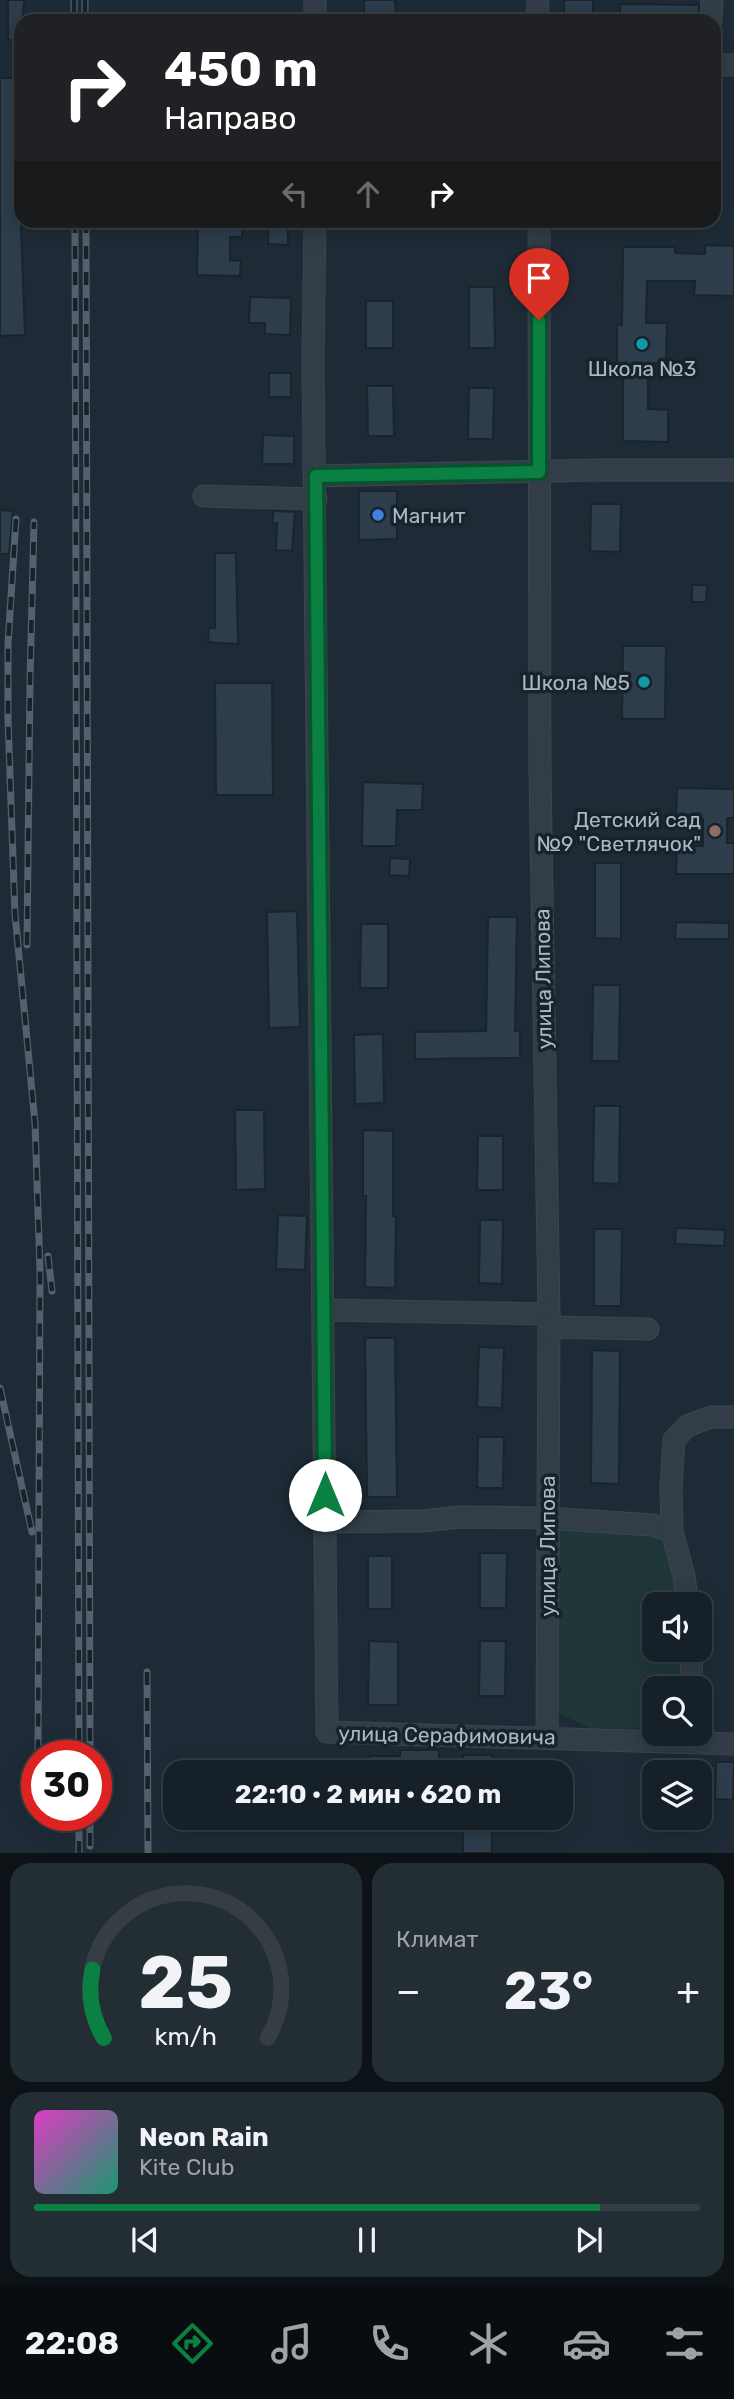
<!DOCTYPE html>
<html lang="ru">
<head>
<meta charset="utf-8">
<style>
  :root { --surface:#162028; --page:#232d34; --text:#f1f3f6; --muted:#9ea3a8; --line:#353e45; --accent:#0b8043 }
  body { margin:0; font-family:Rubik,sans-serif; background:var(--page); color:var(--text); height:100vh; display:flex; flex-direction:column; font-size:26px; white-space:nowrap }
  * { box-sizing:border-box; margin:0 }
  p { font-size:23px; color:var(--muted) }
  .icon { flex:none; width:38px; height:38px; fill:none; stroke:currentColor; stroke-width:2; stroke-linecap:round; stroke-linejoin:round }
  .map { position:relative; height:1853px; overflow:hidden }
  .panel { display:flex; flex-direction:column; gap:10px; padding:10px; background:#0c1216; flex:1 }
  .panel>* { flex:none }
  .banner { position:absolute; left:14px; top:14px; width:707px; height:214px; border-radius:21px; box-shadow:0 4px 18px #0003,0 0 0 2px var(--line); background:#202124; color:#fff; overflow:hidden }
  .fabs { position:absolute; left:642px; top:1592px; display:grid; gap:14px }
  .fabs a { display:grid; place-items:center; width:70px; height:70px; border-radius:14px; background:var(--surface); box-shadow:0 4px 18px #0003,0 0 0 2px var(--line); font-size:35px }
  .speed { position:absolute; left:21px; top:1740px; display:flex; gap:14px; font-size:35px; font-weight:700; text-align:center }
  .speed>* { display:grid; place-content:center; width:91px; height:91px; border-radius:50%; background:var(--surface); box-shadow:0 4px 18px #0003,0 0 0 2px var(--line); line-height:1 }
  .speed .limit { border:10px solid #d22; background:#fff; color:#111 }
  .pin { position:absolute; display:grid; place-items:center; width:60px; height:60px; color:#fff; margin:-72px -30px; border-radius:50% 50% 50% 0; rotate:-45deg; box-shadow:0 0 7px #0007 }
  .pin .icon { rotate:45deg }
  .me { position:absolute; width:77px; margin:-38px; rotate:0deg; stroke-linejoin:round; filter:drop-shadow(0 0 5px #0008) }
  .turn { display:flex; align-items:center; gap:24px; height:147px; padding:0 35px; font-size:32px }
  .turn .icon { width:91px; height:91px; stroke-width:2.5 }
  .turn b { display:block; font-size:49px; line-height:60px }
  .lanes { display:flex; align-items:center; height:66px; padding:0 35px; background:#0003; justify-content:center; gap:35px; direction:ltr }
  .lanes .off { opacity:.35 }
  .big { font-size:52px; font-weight:700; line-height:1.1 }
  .panel .widget { flex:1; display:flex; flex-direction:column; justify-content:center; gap:10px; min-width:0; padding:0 24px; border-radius:21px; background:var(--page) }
  .panel .dial { align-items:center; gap:0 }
  .dial svg { height:182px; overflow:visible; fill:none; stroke:var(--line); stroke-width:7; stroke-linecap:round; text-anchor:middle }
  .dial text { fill:var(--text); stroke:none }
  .song { display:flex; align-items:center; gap:21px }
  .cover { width:84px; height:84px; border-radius:10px; background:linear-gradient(135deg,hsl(310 70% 55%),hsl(160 70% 35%)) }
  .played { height:7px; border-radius:4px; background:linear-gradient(90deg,var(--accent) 85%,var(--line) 85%) }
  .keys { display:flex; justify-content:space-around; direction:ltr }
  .heat { display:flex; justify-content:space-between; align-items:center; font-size:38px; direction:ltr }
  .panel .tiles { flex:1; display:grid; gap:10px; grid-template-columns:1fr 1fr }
  .widget:last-child { grid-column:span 2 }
  .trip { position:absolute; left:163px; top:1760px; width:410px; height:70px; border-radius:21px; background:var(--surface); box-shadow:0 4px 18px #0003,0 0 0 2px var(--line); font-weight:700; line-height:70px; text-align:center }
  .tab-bar { display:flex; height:112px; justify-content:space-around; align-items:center; background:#090d10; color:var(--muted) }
  .tab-bar .icon { width:49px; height:49px }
  .tab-bar .current { color:var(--accent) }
  .tab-bar b { font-size:32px; color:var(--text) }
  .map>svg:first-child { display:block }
  .green { fill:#203737 }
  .building { fill:#2d3d4b; stroke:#19242d; stroke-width:2 }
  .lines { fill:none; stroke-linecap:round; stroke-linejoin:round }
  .minor-casing { stroke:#3b4650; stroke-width:23 }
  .minor { stroke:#323d47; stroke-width:21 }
  .rail-casing { stroke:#53616e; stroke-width:7 }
  .rail { stroke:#18222b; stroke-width:4.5; stroke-dasharray:13; stroke-linecap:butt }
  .route-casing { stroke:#07532c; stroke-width:18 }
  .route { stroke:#0b8043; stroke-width:12 }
  .culture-dot { fill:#0f9aa8; stroke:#18222b; stroke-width:2.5 }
  .shop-dot { fill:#3f7fe0; stroke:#18222b; stroke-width:2.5 }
  .education-dot { fill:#8d6e63; stroke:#18222b; stroke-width:2.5 }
  .labels { text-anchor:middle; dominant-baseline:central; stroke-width:7; stroke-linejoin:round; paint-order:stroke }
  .poi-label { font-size:21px; fill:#abb8c4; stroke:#18222b; text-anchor:end }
  .street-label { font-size:21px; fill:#abb8c4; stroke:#18222b }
</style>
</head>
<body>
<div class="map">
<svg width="734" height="1853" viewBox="0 0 734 1853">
  <rect width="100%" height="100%" fill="#1e2b36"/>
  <polygon class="green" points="554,1528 648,1531 665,1539 682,1605 654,1605 654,1650 685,1650 685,1689 654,1689 654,1729 590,1728 556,1712"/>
  <g class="building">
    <polygon points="8,0 24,0 21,41 8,40"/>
    <polygon points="364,0 395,0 396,21 364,21"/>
    <rect x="564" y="0" width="29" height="21"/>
    <polygon points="620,4 699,5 698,21 620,21"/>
    <polygon points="0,78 21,78 20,197 25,335 0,336"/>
    <polygon points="198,220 243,220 242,237 230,237 230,260 241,261 240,276 197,275"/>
    <polygon points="268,220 288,220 288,245 268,244"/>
    <polygon points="705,245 734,246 734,296 694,295 695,281 647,281 646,323 667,323 666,363 648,363 648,409 668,410 668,442 623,441 623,364 617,363 617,325 622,325 623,247 675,247 675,253 705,254"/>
    <polygon points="469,287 494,287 495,348 469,348"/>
    <polygon points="250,297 291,298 290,335 265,334 265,323 249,323"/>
    <rect x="366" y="301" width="27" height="47"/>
    <rect x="269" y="373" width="22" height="24"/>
    <polygon points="367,386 393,386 394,436 368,436"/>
    <polygon points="469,388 494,388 493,439 468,439"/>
    <polygon points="263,435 294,436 294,464 262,464"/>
    <polygon points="359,491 397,491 397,539 359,540"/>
    <polygon points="591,504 621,504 620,552 590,551"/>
    <polygon points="0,510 13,511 9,554 0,554"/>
    <polygon points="273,511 295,512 292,551 276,550 277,523 273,524"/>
    <polygon points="215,553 236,553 238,644 208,642 209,628 215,628"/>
    <polygon points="692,585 707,585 706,602 692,602"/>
    <polygon points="623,646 666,646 665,719 622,719"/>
    <polygon points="215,683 272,683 273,795 216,795"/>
    <polygon points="363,782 423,784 422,810 397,810 396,846 362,846"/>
    <polygon points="677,788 734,789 734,818 727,818 727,843 734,843 734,874 676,874 677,846 703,846 703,819 676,819"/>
    <polygon points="390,858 410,859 409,876 389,875"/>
    <polygon points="595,863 621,863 621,939 595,938"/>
    <polygon points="297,911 300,1027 269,1028 267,912"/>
    <polygon points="488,917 517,917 515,1031 520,1031 520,1058 415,1059 415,1032 486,1031"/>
    <polygon points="676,922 729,923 729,939 675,939"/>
    <polygon points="361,924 388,924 388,988 360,988"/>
    <polygon points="593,985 620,985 619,1061 592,1061"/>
    <polygon points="383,1034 384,1103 355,1104 354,1035"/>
    <polygon points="594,1106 620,1106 619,1184 593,1183"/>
    <polygon points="235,1110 264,1110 265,1189 236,1190"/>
    <polygon points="363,1130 393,1131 393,1216 396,1216 395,1288 365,1287 366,1196 363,1196"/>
    <polygon points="478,1136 503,1136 503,1190 477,1190"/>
    <polygon points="278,1215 307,1216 305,1270 276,1269"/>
    <polygon points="480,1220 503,1220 502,1284 479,1283"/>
    <polygon points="676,1228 725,1230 724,1246 675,1244"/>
    <polygon points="594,1229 622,1229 621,1306 594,1306"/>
    <polygon points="365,1338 395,1338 397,1497 367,1497"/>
    <polygon points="479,1347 504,1348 502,1408 477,1407"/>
    <polygon points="592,1350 620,1351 619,1484 591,1483"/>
    <polygon points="478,1437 504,1437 503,1488 477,1488"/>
    <polygon points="480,1553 507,1553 506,1608 480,1608"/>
    <rect x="368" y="1556" width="24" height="53"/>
    <polygon points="369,1641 398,1642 398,1705 368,1705"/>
    <polygon points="480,1641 506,1641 505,1696 479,1696"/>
    <polygon points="400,1750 439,1750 439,1766 431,1766 431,1773 369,1773 369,1756 400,1756"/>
    <rect x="463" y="1755" width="29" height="18"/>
    <polygon points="716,1762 734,1762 733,1800 715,1799"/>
    <rect x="463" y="1818" width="29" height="35"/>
  </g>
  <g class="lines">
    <defs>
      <g id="minor">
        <polyline points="315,21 315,0"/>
        <polyline points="537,21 538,0"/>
        <polyline points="711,21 712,0"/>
        <polyline points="714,65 734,65"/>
        <polyline points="315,220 313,361 327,1732 734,1744"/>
        <polyline points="539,220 540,773 549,1314 547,1737"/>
        <polyline points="316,476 597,470 734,470"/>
        <polyline points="204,496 316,499"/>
        <polyline points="324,1310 549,1314"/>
        <polyline points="549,1327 648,1329"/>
        <polyline points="325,1522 423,1521 459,1517 547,1518 653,1525 672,1531"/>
        <polyline points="688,1605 684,1576 672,1531 671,1487 674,1440 687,1426 711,1417 734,1417"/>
        <polyline points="691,1650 692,1689"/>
      </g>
    </defs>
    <use href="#minor" class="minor-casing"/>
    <use href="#minor" class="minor"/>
    <defs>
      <g id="rail">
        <polyline points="74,0 74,21"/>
        <polyline points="85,0 85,21"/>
        <polyline points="75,220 79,1755"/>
        <polyline points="86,220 90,1755"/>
        <polyline points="16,519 8,644 8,719 15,914 35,1123 40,1270 38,1755"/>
        <polyline points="27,945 30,680 34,522"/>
        <polyline points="48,1256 52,1291"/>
        <polyline points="0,1388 32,1532"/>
        <polyline points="147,1672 148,1853"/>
        <polyline points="79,1815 79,1853"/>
        <polyline points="90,1846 90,1815"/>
      </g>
    </defs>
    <use href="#rail" class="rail-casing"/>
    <use href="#rail" class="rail"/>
  </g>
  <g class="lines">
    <defs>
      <polyline id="route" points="325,1495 316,476 539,472 539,320"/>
    </defs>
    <use href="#route" class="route-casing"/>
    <use href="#route" class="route"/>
  </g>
  <g class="culture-dot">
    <circle cx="642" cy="344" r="7"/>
    <circle cx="644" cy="682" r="7"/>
  </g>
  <circle class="shop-dot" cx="378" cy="515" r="7"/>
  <circle class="education-dot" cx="715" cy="831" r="7"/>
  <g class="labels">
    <g class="poi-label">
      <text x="642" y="368" text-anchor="middle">Школа №3</text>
      <text x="392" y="515" text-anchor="start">Магнит</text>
      <text x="630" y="682">Школа №5</text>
      <text x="701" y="819">Детский сад<tspan x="701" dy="24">№9 "Светлячок"</tspan></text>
    </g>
    <g class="street-label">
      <text transform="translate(543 979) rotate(-91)">улица Липова</text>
      <text transform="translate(547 1546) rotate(-90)">улица Липова</text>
      <text transform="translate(447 1735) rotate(1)">улица Серафимовича</text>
    </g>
  </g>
</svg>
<div class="fabs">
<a><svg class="icon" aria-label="sound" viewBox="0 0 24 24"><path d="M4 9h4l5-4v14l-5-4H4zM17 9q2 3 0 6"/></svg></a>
<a><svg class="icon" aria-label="search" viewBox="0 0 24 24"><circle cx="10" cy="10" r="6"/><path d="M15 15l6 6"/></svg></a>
<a><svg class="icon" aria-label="layers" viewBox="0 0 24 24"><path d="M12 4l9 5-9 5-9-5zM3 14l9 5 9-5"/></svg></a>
</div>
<div class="speed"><div class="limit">30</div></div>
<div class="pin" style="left:539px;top:320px;background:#d93025"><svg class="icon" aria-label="arrive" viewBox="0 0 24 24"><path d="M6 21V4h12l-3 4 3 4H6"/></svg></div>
<svg class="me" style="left:325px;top:1495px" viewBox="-20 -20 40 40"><circle r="19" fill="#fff"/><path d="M0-13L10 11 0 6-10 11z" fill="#0b8043"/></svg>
<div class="trip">22:10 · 2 мин · 620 m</div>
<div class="banner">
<div class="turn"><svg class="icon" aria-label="right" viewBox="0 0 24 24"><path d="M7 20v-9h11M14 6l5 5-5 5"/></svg><div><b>450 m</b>Направо</div></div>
<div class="lanes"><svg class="icon off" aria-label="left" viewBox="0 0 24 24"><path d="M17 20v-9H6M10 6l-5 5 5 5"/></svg><svg class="icon off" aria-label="ahead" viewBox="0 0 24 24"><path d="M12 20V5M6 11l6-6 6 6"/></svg><svg class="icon" aria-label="right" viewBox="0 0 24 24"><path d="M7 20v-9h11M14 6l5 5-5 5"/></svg></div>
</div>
</div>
<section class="panel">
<div class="tiles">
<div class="widget dial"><svg viewBox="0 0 100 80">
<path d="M14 69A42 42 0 1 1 86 69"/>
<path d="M14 69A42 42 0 0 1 9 39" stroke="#0b8043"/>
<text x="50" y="56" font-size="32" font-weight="700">25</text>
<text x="50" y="72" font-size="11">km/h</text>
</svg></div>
<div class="widget"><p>Климат</p>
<div class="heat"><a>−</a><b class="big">23°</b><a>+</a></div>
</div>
<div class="widget">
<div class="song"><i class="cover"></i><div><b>Neon Rain</b><p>Kite Club</p></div></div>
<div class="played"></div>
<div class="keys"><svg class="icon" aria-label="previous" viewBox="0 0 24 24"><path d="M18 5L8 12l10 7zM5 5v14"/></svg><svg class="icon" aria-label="pause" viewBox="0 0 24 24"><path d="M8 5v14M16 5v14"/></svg><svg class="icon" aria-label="next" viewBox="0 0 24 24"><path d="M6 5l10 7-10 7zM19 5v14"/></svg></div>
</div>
</div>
</section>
<nav class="tab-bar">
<b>22:08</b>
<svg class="icon current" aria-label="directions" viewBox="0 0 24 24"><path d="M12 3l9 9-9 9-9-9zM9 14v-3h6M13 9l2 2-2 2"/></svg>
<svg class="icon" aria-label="music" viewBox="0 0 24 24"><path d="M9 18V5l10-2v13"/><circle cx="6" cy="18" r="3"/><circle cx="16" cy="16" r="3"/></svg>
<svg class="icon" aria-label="phone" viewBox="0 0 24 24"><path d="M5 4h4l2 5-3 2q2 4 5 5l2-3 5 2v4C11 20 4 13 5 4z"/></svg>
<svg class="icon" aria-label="climate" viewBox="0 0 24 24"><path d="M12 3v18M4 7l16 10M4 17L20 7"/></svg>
<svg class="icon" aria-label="car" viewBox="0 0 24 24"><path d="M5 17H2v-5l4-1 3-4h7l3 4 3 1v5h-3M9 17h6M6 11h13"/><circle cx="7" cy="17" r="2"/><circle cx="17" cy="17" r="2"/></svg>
<svg class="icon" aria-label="filters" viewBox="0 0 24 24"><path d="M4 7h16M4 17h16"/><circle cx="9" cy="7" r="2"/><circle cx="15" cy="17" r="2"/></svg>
</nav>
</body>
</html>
